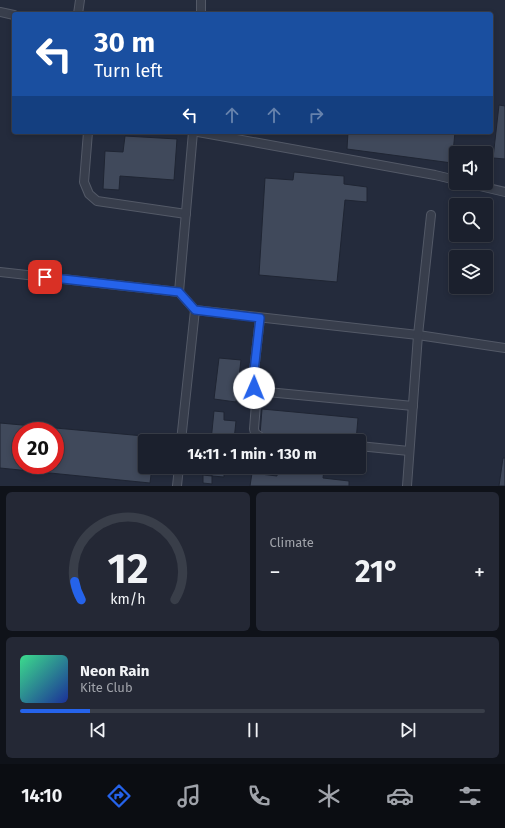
<!DOCTYPE html>
<html lang="en">
<head>
<meta charset="utf-8">
<style>
  :root { --surface:#1b202d; --page:#242835; --text:#f1f3f6; --muted:#a0a3aa; --line:#393e49; --accent:#2563eb }
  body { margin:0; font-family:"Fira Sans",sans-serif; background:var(--page); color:var(--text); height:100vh; display:flex; flex-direction:column; font-size:15px; white-space:nowrap }
  * { box-sizing:border-box; margin:0 }
  p { font-size:13px; color:var(--muted) }
  .icon { flex:none; width:22px; height:22px; fill:none; stroke:currentColor; stroke-width:2; stroke-linecap:round; stroke-linejoin:round }
  .map { position:relative; height:486px; overflow:hidden }
  .sheet { display:flex; flex-direction:column; gap:6px; padding:6px; background:#0f1219; flex:1 }
  .sheet>* { flex:none }
  .hud { position:absolute; left:12px; top:12px; width:481px; height:122px; border-radius:4px; box-shadow:0 2px 6px #0003,0 0 0 1px var(--line); background:#1a4fa0; color:#fff; overflow:hidden }
  .buttons { position:absolute; left:449px; top:146px; display:grid; gap:8px }
  .buttons a { display:grid; place-items:center; width:44px; height:44px; border-radius:4px; background:var(--surface); box-shadow:0 2px 6px #0003,0 0 0 1px var(--line); font-size:20px }
  .speed { position:absolute; left:12px; top:422px; display:flex; gap:8px; font-size:20px; font-weight:700; text-align:center }
  .speed>* { display:grid; place-content:center; width:52px; height:52px; border-radius:50%; background:var(--surface); box-shadow:0 2px 6px #0003,0 0 0 1px var(--line); line-height:1 }
  .speed .limit { border:6px solid #d22; background:#fff; color:#111 }
  .pin { position:absolute; display:grid; place-items:center; width:34px; height:34px; color:#fff; margin:-17px; border-radius:8px; box-shadow:0 2px 6px #0006 }
  .me { position:absolute; width:44px; margin:-22px; rotate:1deg; stroke-linejoin:round; filter:drop-shadow(0 0 3px #0008) }
  .turn { display:flex; align-items:center; gap:14px; height:84px; padding:0 16px; font-size:18px }
  .turn .icon { width:52px; height:52px; stroke-width:2.5 }
  .turn b { display:block; font-size:28px; line-height:34px }
  .lanes { display:flex; align-items:center; height:38px; padding:0 16px; background:#0003; justify-content:center; gap:20px; direction:ltr }
  .lanes .off { opacity:.35 }
  .big { font-size:30px; font-weight:700; line-height:1.1 }
  .sheet .tile { flex:1; display:flex; flex-direction:column; justify-content:center; gap:6px; min-width:0; padding:0 14px; border-radius:6px; background:var(--page) }
  .sheet .dial { align-items:center; gap:0 }
  .dial svg { height:104px; overflow:visible; fill:none; stroke:var(--line); stroke-width:7; stroke-linecap:round; text-anchor:middle }
  .dial text { fill:var(--text); stroke:none }
  .song { display:flex; align-items:center; gap:12px }
  .cover { width:48px; height:48px; border-radius:6px; background:linear-gradient(135deg,hsl(150 70% 55%),hsl(230 70% 35%)) }
  .played { height:4px; border-radius:2px; background:linear-gradient(90deg,var(--accent) 15%,var(--line) 15%) }
  .keys { display:flex; justify-content:space-around; direction:ltr }
  .heat { display:flex; justify-content:space-between; align-items:center; font-size:22px; direction:ltr }
  .sheet .tiles { flex:1; display:grid; gap:6px; grid-template-columns:1fr 1fr }
  .tile:last-child { grid-column:span 2 }
  .trip { position:absolute; left:138px; top:434px; width:228px; height:40px; border-radius:4px; background:var(--surface); box-shadow:0 2px 6px #0003,0 0 0 1px var(--line); font-weight:700; line-height:40px; text-align:center }
  .tabs { display:flex; height:64px; justify-content:space-around; align-items:center; background:#0b0d12; color:var(--muted) }
  .tabs .icon { width:28px; height:28px }
  .tabs .selected { color:var(--accent) }
  .tabs b { font-size:18px; color:var(--text) }
  .map>svg:first-child { display:block }
  .building { fill:#40495b; stroke:#1f2533; fill-rule:evenodd }
  .lines { fill:none; stroke-linecap:round; stroke-linejoin:round }
  .lane-casing { stroke:#535967; stroke-width:10 }
  .lane { stroke:#383e4c; stroke-width:8 }
  .route-casing { stroke:#184099; stroke-width:10 }
  .route { stroke:#2563eb; stroke-width:7 }
</style>
</head>
<body>
<div class="map">
<svg width="505" height="486" viewBox="0 0 505 486">
  <rect width="100%" height="100%" fill="#242b3c"/>
  <g class="building">
    <polygon points="499,105 505,106 505,159 493,158"/>
    <polygon points="348,132 455,132 452,163 347,149"/>
    <polygon points="125,136 177,139 174,180 120,176 119,190 103,189 105,151 123,152"/>
    <polygon points="294,172 344,176 344,184 367,187 367,202 345,200 337,282 259,275 265,178 293,180"/>
    <polygon points="219,358 241,360 236,402 214,399"/>
    <polygon points="262,409 358,418 356,441 332,441 260,435"/>
    <polygon points="214,411 224,412 224,420 236,421 234,440 223,439 223,441 211,441"/>
    <path d="M0,423L155,437L154,441H145V467H152L150,483L0,468ZM21,431H55V465H21Z"/>
    <polygon points="503,458 505,458 505,486 499,486"/>
    <polygon points="212,467 224,467 224,477 212,476"/>
    <polygon points="278,467 296,467 324,470 323,478 349,481 349,486 250,486 252,473 277,476"/>
    <polygon points="203,475 212,476 212,484 203,483"/>
  </g>
  <g class="lines">
    <defs>
      <g id="lane">
        <polyline points="0,12 14,15"/>
        <polyline points="78,14 80,0"/>
        <polyline points="201,14 201,0"/>
        <polyline points="88,132 84,182 89,194 97,201 186,214"/>
        <polyline points="198,132 435,175 456,180"/>
        <polyline points="467,183 505,192"/>
        <polyline points="0,272 179,292 195,310 418,335 505,348"/>
        <polyline points="179,292 193,132"/>
        <polyline points="260,318 253,380 254,389 257,391 413,406"/>
        <polyline points="257,391 254,429 255,433 262,438 297,441"/>
        <polyline points="181,441 195,310"/>
        <polyline points="359,446 409,451"/>
        <polyline points="177,486 179,467"/>
        <polyline points="407,486 418,335 431,215"/>
      </g>
    </defs>
    <use href="#lane" class="lane-casing"/>
    <use href="#lane" class="lane"/>
  </g>
  <g class="lines">
    <defs>
      <polyline id="route" points="45,277 179,292 195,310 260,318 253,380 254,388"/>
    </defs>
    <use href="#route" class="route-casing"/>
    <use href="#route" class="route"/>
  </g>
</svg>
<div class="buttons">
<a><svg class="icon" aria-label="sound" viewBox="0 0 24 24"><path d="M4 9h4l5-4v14l-5-4H4zM17 9q2 3 0 6"/></svg></a>
<a><svg class="icon" aria-label="search" viewBox="0 0 24 24"><circle cx="10" cy="10" r="6"/><path d="M15 15l6 6"/></svg></a>
<a><svg class="icon" aria-label="layers" viewBox="0 0 24 24"><path d="M12 4l9 5-9 5-9-5zM3 14l9 5 9-5"/></svg></a>
</div>
<div class="speed"><div class="limit">20</div></div>
<div class="pin" style="left:45px;top:277px;background:#d93025"><svg class="icon" aria-label="arrive" viewBox="0 0 24 24"><path d="M6 21V4h12l-3 4 3 4H6"/></svg></div>
<svg class="me" style="left:254px;top:388px" viewBox="-20 -20 40 40"><circle r="19" fill="#fff"/><path d="M0-13L10 11 0 6-10 11z" fill="#2563eb"/></svg>
<div class="trip">14:11 · 1 min · 130 m</div>
<div class="hud">
<div class="turn"><svg class="icon" aria-label="left" viewBox="0 0 24 24"><path d="M17 20v-9H6M10 6l-5 5 5 5"/></svg><div><b>30 m</b>Turn left</div></div>
<div class="lanes"><svg class="icon" aria-label="left" viewBox="0 0 24 24"><path d="M17 20v-9H6M10 6l-5 5 5 5"/></svg><svg class="icon off" aria-label="ahead" viewBox="0 0 24 24"><path d="M12 20V5M6 11l6-6 6 6"/></svg><svg class="icon off" aria-label="ahead" viewBox="0 0 24 24"><path d="M12 20V5M6 11l6-6 6 6"/></svg><svg class="icon off" aria-label="right" viewBox="0 0 24 24"><path d="M7 20v-9h11M14 6l5 5-5 5"/></svg></div>
</div>
</div>
<section class="sheet">
<div class="tiles">
<div class="tile dial"><svg viewBox="0 0 100 80">
<path d="M14 69A42 42 0 1 1 86 69"/>
<path d="M14 69A42 42 0 0 1 9 55" stroke="#2563eb"/>
<text x="50" y="56" font-size="32" font-weight="700">12</text>
<text x="50" y="72" font-size="11">km/h</text>
</svg></div>
<div class="tile"><p>Climate</p>
<div class="heat"><a>−</a><b class="big">21°</b><a>+</a></div>
</div>
<div class="tile">
<div class="song"><i class="cover"></i><div><b>Neon Rain</b><p>Kite Club</p></div></div>
<div class="played"></div>
<div class="keys"><svg class="icon" aria-label="previous" viewBox="0 0 24 24"><path d="M18 5L8 12l10 7zM5 5v14"/></svg><svg class="icon" aria-label="pause" viewBox="0 0 24 24"><path d="M8 5v14M16 5v14"/></svg><svg class="icon" aria-label="next" viewBox="0 0 24 24"><path d="M6 5l10 7-10 7zM19 5v14"/></svg></div>
</div>
</div>
</section>
<nav class="tabs">
<b>14:10</b>
<svg class="icon selected" aria-label="directions" viewBox="0 0 24 24"><path d="M12 3l9 9-9 9-9-9zM9 14v-3h6M13 9l2 2-2 2"/></svg>
<svg class="icon" aria-label="music" viewBox="0 0 24 24"><path d="M9 18V5l10-2v13"/><circle cx="6" cy="18" r="3"/><circle cx="16" cy="16" r="3"/></svg>
<svg class="icon" aria-label="phone" viewBox="0 0 24 24"><path d="M5 4h4l2 5-3 2q2 4 5 5l2-3 5 2v4C11 20 4 13 5 4z"/></svg>
<svg class="icon" aria-label="climate" viewBox="0 0 24 24"><path d="M12 3v18M4 7l16 10M4 17L20 7"/></svg>
<svg class="icon" aria-label="car" viewBox="0 0 24 24"><path d="M5 17H2v-5l4-1 3-4h7l3 4 3 1v5h-3M9 17h6M6 11h13"/><circle cx="7" cy="17" r="2"/><circle cx="17" cy="17" r="2"/></svg>
<svg class="icon" aria-label="filters" viewBox="0 0 24 24"><path d="M4 7h16M4 17h16"/><circle cx="9" cy="7" r="2"/><circle cx="15" cy="17" r="2"/></svg>
</nav>
</body>
</html>
